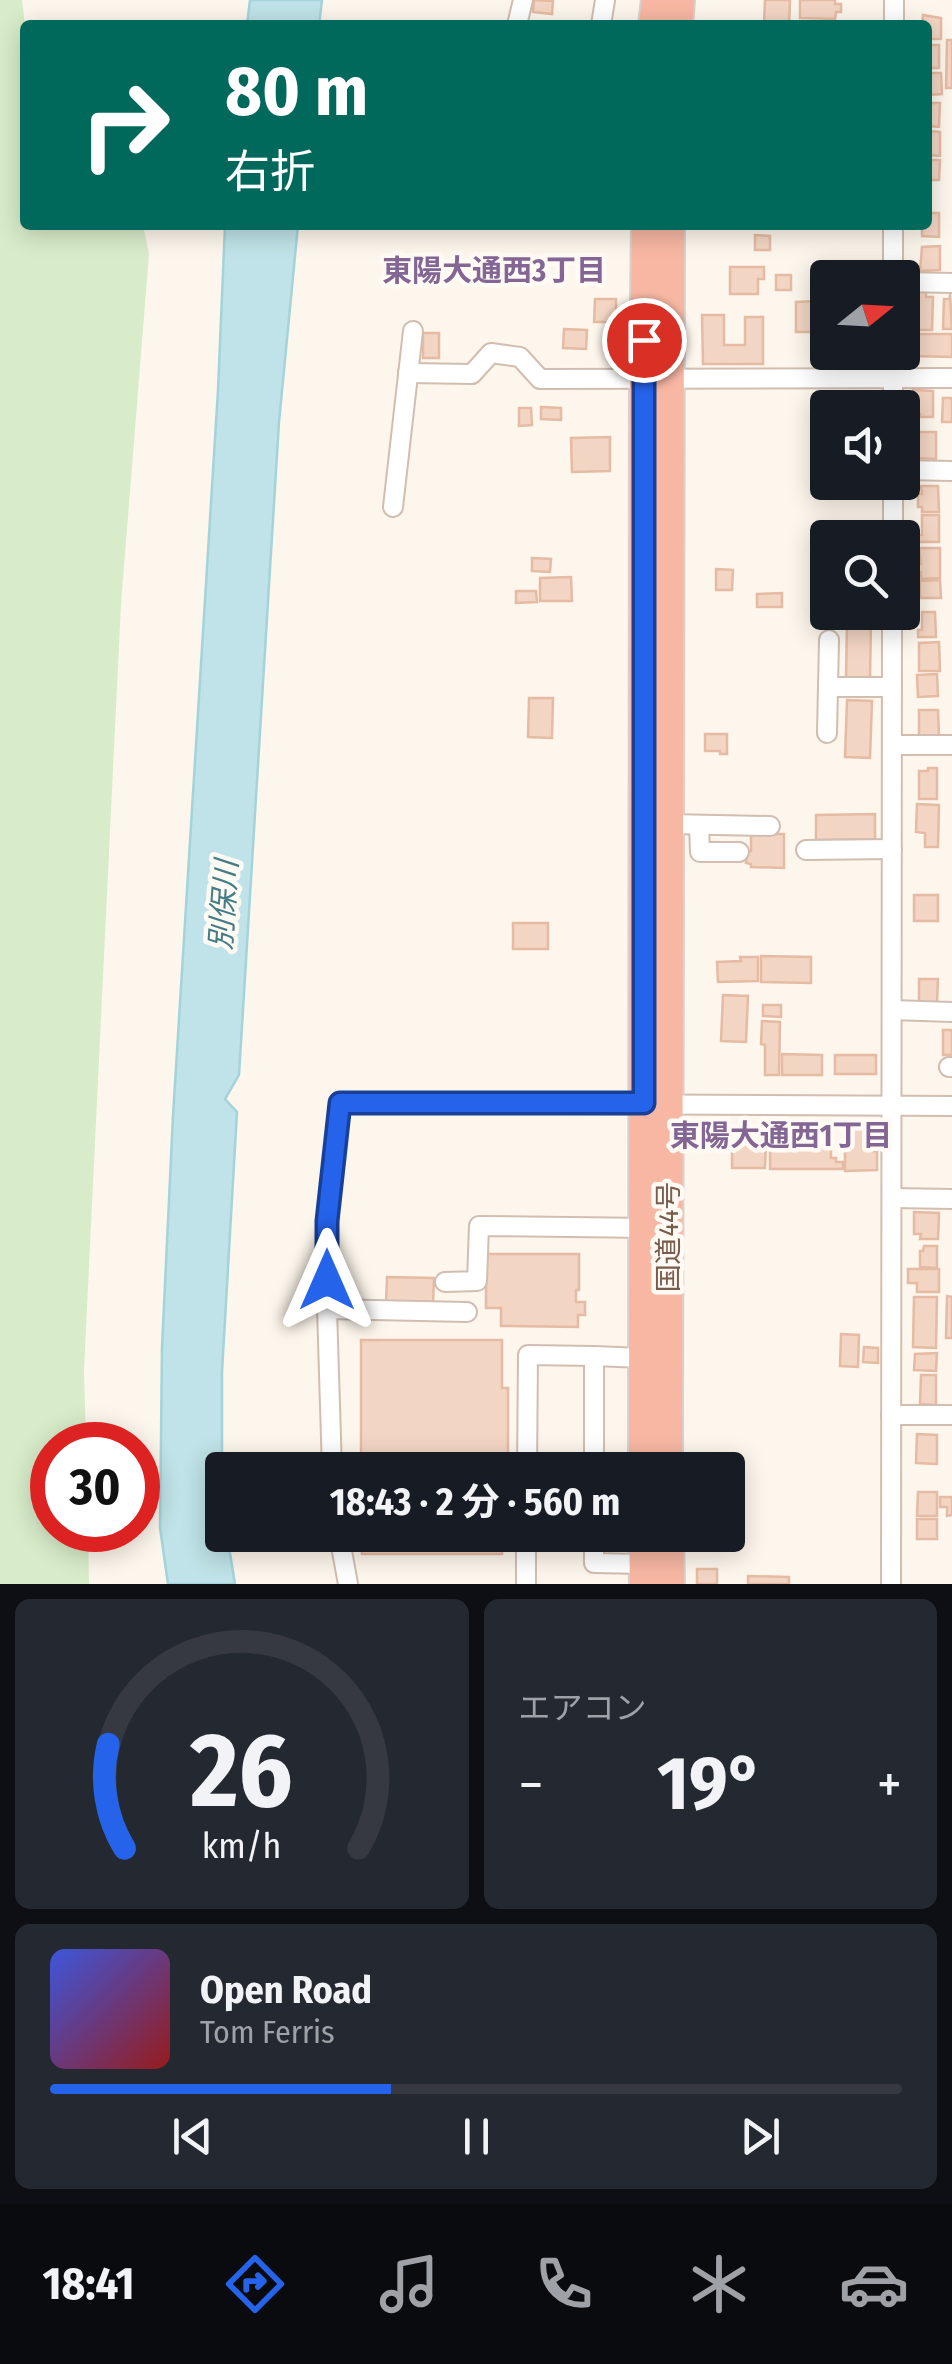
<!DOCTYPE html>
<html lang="ja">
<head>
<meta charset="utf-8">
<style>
  :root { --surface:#171b24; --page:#242831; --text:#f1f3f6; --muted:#9ea1a6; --line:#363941; --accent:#2563eb }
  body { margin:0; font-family:"Fira Sans Condensed","Noto Sans JP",sans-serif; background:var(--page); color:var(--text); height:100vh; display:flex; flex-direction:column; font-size:38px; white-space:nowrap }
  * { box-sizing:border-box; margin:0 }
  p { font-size:32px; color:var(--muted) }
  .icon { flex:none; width:55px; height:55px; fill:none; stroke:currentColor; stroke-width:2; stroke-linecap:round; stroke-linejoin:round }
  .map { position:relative; height:1584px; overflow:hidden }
  .panel { display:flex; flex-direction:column; gap:15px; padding:15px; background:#0d0f14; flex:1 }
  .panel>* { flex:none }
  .top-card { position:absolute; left:20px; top:20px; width:912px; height:210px; border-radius:10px; box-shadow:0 5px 25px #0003; background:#00695c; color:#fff; overflow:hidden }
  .needle { width:65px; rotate:72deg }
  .fabs { position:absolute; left:810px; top:260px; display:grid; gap:20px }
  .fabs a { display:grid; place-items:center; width:110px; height:110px; border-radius:10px; background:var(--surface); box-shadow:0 5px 25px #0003; font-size:50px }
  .speed { position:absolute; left:30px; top:1422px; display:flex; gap:20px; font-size:50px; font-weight:700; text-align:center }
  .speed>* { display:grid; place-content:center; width:130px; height:130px; border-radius:50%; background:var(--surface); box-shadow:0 5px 25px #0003; line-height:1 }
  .speed .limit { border:15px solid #d22; background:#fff; color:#111 }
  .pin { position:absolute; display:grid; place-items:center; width:85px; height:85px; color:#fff; margin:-42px; border:5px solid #fff; border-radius:50%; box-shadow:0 2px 10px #0007 }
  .me { position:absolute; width:110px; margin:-55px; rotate:0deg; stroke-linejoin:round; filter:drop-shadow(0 0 8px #0008) }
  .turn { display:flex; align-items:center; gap:35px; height:210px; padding:0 40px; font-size:45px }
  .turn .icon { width:130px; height:130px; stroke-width:2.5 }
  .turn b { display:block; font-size:70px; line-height:85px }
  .big { font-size:75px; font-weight:700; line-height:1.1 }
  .panel .tile { flex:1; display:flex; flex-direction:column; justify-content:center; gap:15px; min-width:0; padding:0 35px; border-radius:15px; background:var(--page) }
  .panel .dial { align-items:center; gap:0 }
  .dial svg { height:260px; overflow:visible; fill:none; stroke:var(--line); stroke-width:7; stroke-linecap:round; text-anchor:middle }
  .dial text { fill:var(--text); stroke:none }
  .song { display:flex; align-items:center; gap:30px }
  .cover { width:120px; height:120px; border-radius:15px; background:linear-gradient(135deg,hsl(230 70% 55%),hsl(0 70% 35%)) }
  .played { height:10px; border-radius:5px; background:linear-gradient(90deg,var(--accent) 40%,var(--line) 40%) }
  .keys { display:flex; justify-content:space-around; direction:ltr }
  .heat { display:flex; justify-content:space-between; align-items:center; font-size:55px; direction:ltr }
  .panel .tiles { flex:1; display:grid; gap:15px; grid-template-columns:1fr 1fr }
  .tile:last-child { grid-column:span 2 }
  .trip { position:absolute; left:205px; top:1452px; width:540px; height:100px; border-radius:10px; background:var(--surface); box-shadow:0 5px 25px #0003; font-weight:700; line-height:100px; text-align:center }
  .tab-bar { display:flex; height:160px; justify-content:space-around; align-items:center; background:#090b0e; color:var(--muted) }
  .tab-bar .icon { width:70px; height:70px }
  .tab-bar .on { color:var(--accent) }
  .tab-bar b { font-size:45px; color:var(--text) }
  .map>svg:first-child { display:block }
  .green { fill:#d8ecc9 }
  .water { fill:#bfe3e8; stroke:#a5d3da; stroke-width:2.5 }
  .building { fill:#f3d5c3; stroke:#e6bba3; stroke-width:2.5 }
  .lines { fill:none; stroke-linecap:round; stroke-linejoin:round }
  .minor-casing { stroke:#d1beb0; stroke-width:22 }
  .highway-casing { stroke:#dad1cd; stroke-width:32 }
  .minor { stroke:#fff; stroke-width:18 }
  .highway { stroke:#f7b7a3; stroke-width:28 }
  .route-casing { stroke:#184099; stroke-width:25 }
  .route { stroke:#2563eb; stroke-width:18 }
  .labels { text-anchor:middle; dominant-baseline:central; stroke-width:9; stroke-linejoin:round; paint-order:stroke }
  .street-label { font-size:28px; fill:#7a5c4d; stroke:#fffaf3 }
  .neighbourhood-label { font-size:30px; font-weight:bold; fill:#846695; stroke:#fffaf3 }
  .water-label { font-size:30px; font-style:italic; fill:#437c86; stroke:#fffaf3 }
</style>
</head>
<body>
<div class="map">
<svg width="952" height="1584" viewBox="0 0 952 1584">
  <rect width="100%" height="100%" fill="#fdf6ec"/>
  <polygon class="green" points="0,0 22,0 25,25 25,225 143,225 149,254 121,604 84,1370 86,1445 52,1445 52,1530 88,1530 89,1584 0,1584"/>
  <g class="water">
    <polygon points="250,0 322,0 319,25 247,25"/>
    <polygon points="225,225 298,225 279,422 239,1075 225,1099 237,1112 222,1372 222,1535 227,1535 235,1584 168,1584 160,1528 162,1347 173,1116 218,390"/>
  </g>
  <g class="building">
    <polygon points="534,0 553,1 552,14 533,12"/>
    <polygon points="765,0 790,0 789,25 764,25"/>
    <polygon points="800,0 835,0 835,4 841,4 841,12 836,12 835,19 800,18"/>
    <polygon points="923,15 941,18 941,39 928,39 928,25 922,25"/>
    <polygon points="947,40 952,40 952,88 946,88"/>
    <rect x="928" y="45" width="11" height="23"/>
    <polygon points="928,73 941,73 942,94 928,95"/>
    <polygon points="928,103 940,103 939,127 928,126"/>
    <polygon points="928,131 940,132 940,156 928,155"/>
    <polygon points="928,160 940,160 939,180 928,180"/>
    <polygon points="928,213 939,213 939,237 922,236 922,227 917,227 917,225 928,225"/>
    <polygon points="755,235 770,236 770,250 755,250"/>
    <polygon points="940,246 940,270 920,271 922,247"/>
    <polygon points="730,267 764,267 764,279 758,279 758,294 730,294"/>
    <rect x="776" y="275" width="15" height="15"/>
    <polygon points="911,291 926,291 926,297 933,297 932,330 917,330 918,322 910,322"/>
    <polygon points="950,294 952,329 943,329 944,299 950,299"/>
    <polygon points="595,299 616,299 616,322 594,322"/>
    <polygon points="818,301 819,332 796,332 796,302"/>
    <polygon points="702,315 724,315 724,345 745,345 745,317 763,317 763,364 703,364"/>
    <polygon points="564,329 587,330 586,349 563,348"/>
    <rect x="423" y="333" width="16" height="25"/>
    <polygon points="905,334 952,334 952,357 914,356 914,353 905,353"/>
    <polygon points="913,390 933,391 933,417 920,417 920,414 913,414"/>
    <polygon points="943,398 952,398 952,422 942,422"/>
    <polygon points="541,407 561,408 561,420 541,419"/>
    <polygon points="519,408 531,408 532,425 519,426"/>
    <polygon points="919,432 936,432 936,459 918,458"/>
    <polygon points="610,437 610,471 572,472 571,438"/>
    <polygon points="921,486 938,486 939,512 922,512 922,507 918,507 918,494 922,494"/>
    <polygon points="922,515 939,515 939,542 918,542 918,535 922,535"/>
    <polygon points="919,548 940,548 940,578 921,579 921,572 918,572 918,564 921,564"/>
    <polygon points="532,558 551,559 550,572 532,571"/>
    <polygon points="716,569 733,570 732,590 716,590"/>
    <polygon points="571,577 572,601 540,601 540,578"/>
    <polygon points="940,580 941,598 920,598 920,581"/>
    <polygon points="516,591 536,591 537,602 516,603"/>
    <polygon points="782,593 782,607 757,607 757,594"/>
    <polygon points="922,612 935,612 936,637 918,637 918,630 922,630"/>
    <polygon points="847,621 871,621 870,680 846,679"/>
    <polygon points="939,642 940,671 919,671 919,643"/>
    <polygon points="937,674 938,696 918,697 917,675"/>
    <polygon points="529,698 553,698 552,738 528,737"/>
    <polygon points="847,700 872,701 870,758 845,757"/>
    <polygon points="919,710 938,710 939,737 919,737"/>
    <polygon points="705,734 727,734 727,754 720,754 720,751 705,751"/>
    <polygon points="928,768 937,768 937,799 919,799 919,771 928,771"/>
    <polygon points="917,804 939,805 938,847 925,847 925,833 916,832"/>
    <polygon points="875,814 875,839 816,840 816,815"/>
    <polygon points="751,831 765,834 784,834 784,868 751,867 751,864 746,863 747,851 751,851"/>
    <rect x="914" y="895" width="24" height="26"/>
    <rect x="513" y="923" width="35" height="26"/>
    <polygon points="761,956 811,957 811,983 761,982"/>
    <polygon points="740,957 758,957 758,981 718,982 717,962 741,961"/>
    <polygon points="919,979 938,979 937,1003 919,1002"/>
    <polygon points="723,995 748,996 746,1042 721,1041"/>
    <polygon points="763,1005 781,1005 781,1017 763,1016"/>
    <polygon points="762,1021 780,1022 779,1075 765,1075 765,1045 761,1044"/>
    <rect x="943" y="1030" width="9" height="25"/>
    <polygon points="782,1054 822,1055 822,1075 782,1075"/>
    <rect x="835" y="1055" width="41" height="19"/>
    <polygon points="871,1129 871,1151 877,1151 877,1170 845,1171 845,1130"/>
    <polygon points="770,1137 786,1137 786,1145 790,1145 790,1140 816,1140 816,1148 831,1148 831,1158 836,1158 836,1162 843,1162 843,1169 770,1169"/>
    <polygon points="732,1143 766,1143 765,1168 732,1168"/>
    <polygon points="914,1212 939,1213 938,1239 920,1239 921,1234 914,1234"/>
    <polygon points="924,1246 937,1246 937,1268 920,1267 920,1251 923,1251"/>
    <polygon points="486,1254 579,1254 579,1290 576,1290 576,1302 585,1302 585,1315 578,1315 578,1327 501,1326 501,1308 486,1308"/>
    <polygon points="908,1269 939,1269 939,1292 917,1292 917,1283 908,1283"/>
    <polygon points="387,1277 434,1278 433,1305 386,1304"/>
    <polygon points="947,1296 952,1297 952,1338 946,1338"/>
    <polygon points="914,1297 937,1297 936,1348 913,1347"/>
    <polygon points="841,1334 859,1335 858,1367 840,1366"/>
    <polygon points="361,1340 502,1340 502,1388 508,1388 508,1462 502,1462 502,1470 361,1470"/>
    <polygon points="864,1347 878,1348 878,1363 863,1362"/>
    <polygon points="937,1353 936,1371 914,1370 915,1354"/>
    <polygon points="921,1375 936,1375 936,1405 920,1404"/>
    <polygon points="917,1434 937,1435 937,1464 916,1463"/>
    <polygon points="918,1492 937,1492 937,1516 917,1516"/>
    <polygon points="940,1497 952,1497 952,1515 947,1516 947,1507 940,1507"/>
    <rect x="917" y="1519" width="20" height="20"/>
    <polygon points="361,1535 502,1535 502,1554 362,1554"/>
    <rect x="697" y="1569" width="20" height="15"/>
    <polygon points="748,1576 789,1577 789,1584 748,1584"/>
  </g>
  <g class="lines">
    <defs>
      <g id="minor">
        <polyline points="517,25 523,0"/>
        <polyline points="601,25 605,0"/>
        <polyline points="894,25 894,0"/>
        <polyline points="893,278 893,225"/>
        <polyline points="902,282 952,283"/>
        <polyline points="893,352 893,408"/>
        <polyline points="408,373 472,374 491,353 520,357 540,379 952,378"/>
        <polyline points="902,470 952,471"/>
        <polyline points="393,507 413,331"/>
        <polyline points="893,538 893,482"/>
        <polyline points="828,687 892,687"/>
        <polyline points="827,733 829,640"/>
        <polyline points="892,745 952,745"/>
        <polyline points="668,824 770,826"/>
        <polyline points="699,825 700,852 739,852"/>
        <polyline points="806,850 892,849"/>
        <polyline points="892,1010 952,1012"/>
        <polyline points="949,1067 952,1067"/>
        <polyline points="892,1198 952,1199"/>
        <polyline points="445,1282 477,1281 479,1226 652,1228"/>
        <polyline points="327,1309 467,1312"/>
        <polyline points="891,1415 952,1415"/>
        <polyline points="332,1470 327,1309 327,1221 340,1103 952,1106"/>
        <polyline points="527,1470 528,1355 594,1356"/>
        <polyline points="594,1470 594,1356 643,1358"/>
        <polyline points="339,1535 348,1584"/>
        <polyline points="594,1535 594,1563 643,1564"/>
        <polyline points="526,1584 526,1535"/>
        <polyline points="891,1584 892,612"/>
      </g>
      <g id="highway">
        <polyline points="653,25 656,0"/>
        <polyline points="678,25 680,0"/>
        <polyline points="643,1470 644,379 646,225"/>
        <polyline points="668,1470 670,225"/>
        <polyline points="643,1535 644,1584"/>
        <polyline points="669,1535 670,1584"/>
      </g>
    </defs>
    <use href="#minor" class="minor-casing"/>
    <use href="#highway" class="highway-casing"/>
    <use href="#minor" class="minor"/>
    <use href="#highway" class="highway"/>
  </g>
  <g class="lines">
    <defs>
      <polyline id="route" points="327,1280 327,1221 340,1103 644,1103 644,340"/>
    </defs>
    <use href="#route" class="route-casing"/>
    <use href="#route" class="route"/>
  </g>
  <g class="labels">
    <g class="street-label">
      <text transform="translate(668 1237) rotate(-90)">国道44号</text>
    </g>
    <g class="neighbourhood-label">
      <text x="494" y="271">東陽大通西3丁目</text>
      <text x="781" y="1136">東陽大通西1丁目</text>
    </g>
    <g class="water-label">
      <text transform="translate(224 905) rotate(-86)">別保川</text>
    </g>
  </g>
</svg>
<div class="fabs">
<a><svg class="needle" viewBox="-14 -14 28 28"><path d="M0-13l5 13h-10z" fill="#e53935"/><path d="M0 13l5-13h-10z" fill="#9ea1a6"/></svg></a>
<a><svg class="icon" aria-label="sound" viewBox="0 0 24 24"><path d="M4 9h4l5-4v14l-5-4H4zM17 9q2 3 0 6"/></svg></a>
<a><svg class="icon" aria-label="search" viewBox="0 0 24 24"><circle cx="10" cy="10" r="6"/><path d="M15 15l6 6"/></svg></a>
</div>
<div class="speed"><div class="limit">30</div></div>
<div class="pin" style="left:644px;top:340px;background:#d93025"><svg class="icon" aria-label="arrive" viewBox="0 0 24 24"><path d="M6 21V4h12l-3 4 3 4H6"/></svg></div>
<svg class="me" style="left:327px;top:1280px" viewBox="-20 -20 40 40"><path d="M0-17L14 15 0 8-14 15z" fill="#2563eb" stroke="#fff" stroke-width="4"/></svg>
<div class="trip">18:43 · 2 分 · 560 m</div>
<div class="top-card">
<div class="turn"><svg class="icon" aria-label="right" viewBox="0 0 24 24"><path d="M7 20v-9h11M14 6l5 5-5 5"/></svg><div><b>80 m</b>右折</div></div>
</div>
</div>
<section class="panel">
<div class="tiles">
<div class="tile dial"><svg viewBox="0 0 100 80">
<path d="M14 69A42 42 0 1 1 86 69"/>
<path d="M14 69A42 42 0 0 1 9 37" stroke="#2563eb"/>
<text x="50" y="56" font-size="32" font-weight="700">26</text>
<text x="50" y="72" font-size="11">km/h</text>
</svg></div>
<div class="tile"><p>エアコン</p>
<div class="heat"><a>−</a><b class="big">19°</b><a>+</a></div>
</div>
<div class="tile">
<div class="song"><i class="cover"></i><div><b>Open Road</b><p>Tom Ferris</p></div></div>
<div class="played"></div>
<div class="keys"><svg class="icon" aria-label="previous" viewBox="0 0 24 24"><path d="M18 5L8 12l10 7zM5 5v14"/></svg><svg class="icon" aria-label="pause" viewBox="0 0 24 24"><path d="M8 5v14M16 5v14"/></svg><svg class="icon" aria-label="next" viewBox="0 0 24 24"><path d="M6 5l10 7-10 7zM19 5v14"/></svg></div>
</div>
</div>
</section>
<nav class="tab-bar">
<b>18:41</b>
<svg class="icon on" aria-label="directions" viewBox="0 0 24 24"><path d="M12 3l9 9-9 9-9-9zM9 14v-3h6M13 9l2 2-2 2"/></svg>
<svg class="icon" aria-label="music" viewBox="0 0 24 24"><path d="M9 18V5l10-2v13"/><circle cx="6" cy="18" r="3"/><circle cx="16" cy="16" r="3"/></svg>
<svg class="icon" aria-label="phone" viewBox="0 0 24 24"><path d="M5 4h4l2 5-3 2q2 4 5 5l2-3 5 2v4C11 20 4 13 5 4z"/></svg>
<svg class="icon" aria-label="climate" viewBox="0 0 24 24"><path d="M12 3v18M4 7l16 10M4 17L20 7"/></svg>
<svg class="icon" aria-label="car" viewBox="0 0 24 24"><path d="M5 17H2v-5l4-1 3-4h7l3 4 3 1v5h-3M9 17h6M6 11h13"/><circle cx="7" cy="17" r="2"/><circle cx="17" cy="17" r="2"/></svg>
</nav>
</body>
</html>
